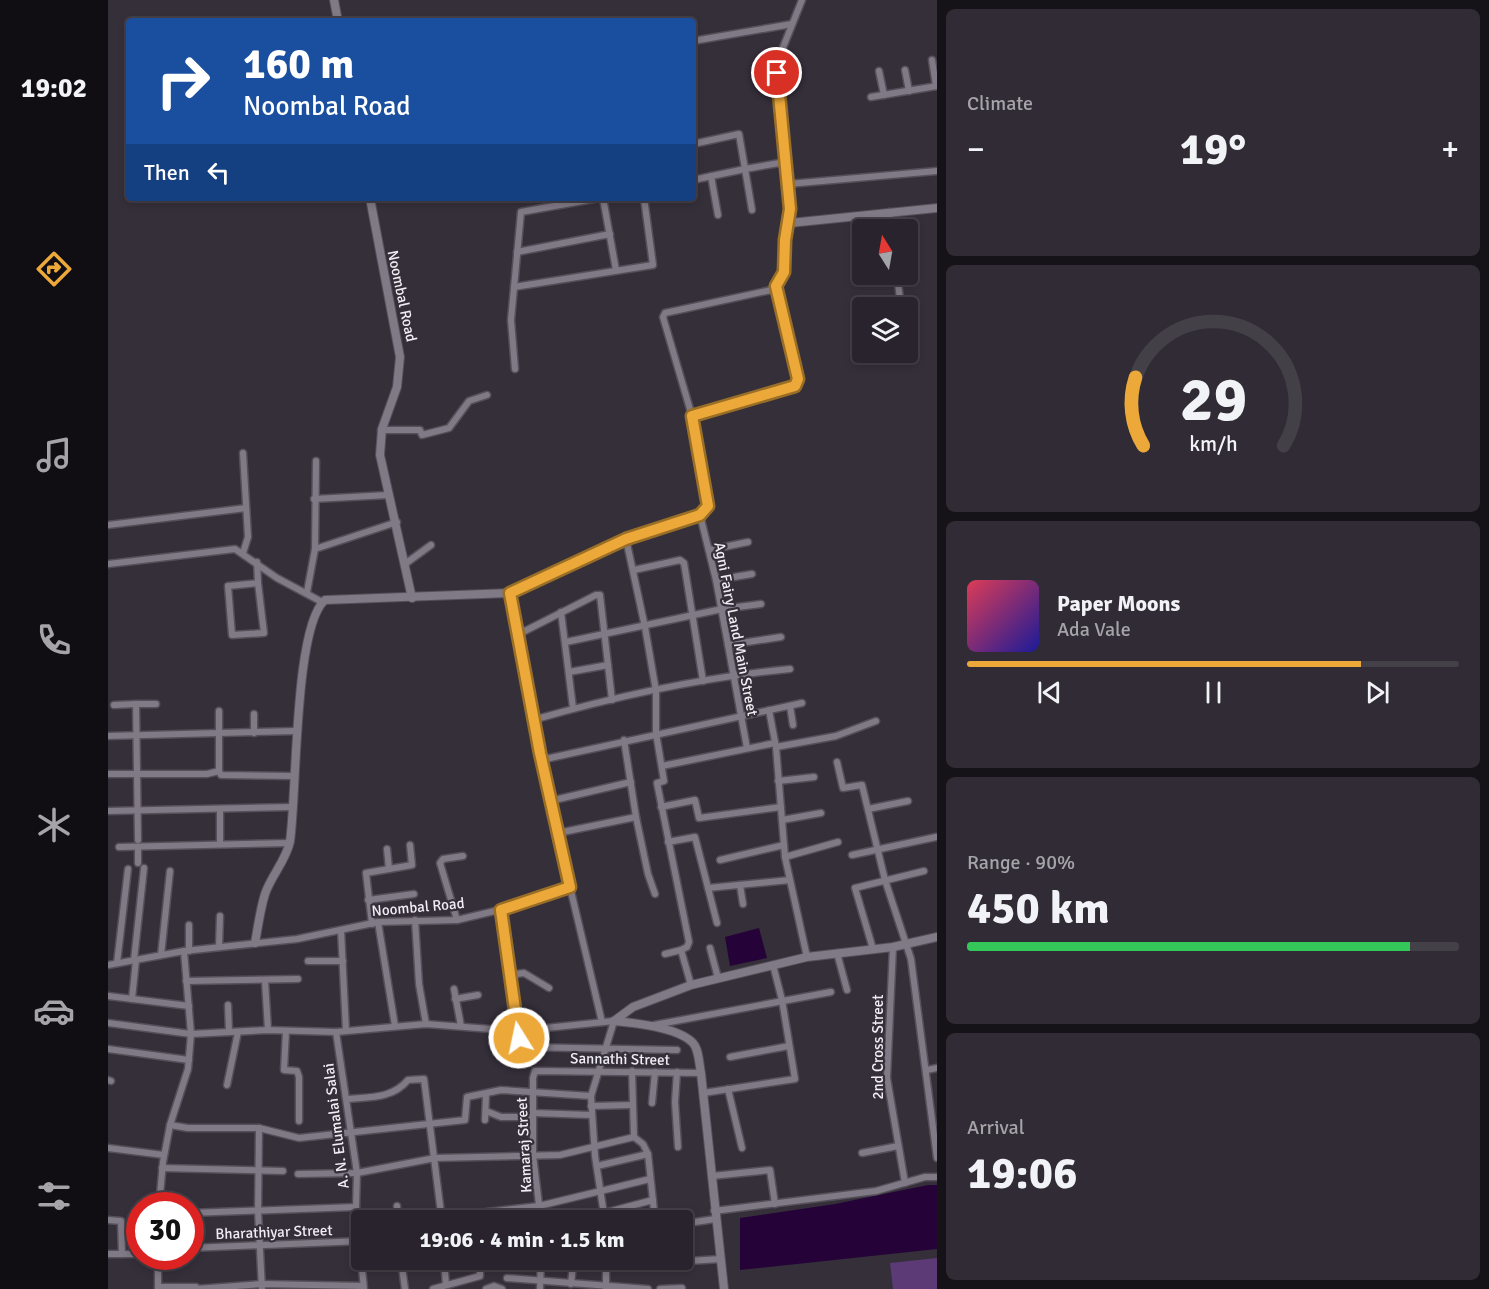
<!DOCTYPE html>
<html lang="en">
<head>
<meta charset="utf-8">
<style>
  :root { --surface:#28232c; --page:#302b34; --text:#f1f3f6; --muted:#a5a4a9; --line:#444048; --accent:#eca93a }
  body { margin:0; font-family:Signika,sans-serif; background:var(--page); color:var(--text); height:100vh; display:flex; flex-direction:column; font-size:22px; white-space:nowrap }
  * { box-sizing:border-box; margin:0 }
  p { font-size:20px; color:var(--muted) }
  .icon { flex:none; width:33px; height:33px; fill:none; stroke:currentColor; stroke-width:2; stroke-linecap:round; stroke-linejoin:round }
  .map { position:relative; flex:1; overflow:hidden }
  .details { display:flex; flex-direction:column; gap:9px; padding:9px; background:#161318; width:552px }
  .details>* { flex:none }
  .hud { position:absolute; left:18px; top:18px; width:570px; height:183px; border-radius:6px; box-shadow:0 3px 9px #0003,0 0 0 2px var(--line); background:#1a4fa0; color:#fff; overflow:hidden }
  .needle { width:39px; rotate:349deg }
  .tools { position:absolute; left:744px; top:219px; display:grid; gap:12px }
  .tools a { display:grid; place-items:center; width:66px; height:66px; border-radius:6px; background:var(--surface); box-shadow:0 3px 9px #0003,0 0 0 2px var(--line); font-size:30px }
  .speed { position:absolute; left:18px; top:1192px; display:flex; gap:12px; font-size:30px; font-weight:700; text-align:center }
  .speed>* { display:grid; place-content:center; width:78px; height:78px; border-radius:50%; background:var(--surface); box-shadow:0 3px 9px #0003,0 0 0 2px var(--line); line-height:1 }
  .speed .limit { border:9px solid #d22; background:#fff; color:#111 }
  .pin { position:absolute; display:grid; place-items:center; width:51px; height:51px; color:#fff; margin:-26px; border:3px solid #fff; border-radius:50%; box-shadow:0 2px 6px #0007 }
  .me { position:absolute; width:66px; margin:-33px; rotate:350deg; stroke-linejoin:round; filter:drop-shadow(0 0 4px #0008) }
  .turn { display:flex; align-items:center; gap:21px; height:126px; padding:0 18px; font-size:27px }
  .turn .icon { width:78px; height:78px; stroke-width:2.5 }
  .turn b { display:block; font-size:42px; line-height:51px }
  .then { display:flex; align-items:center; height:57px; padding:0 18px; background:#0003; gap:12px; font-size:22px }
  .big { font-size:45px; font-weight:800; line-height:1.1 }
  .details .tile { flex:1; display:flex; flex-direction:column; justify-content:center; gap:9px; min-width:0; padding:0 21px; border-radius:9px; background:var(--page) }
  .details .dial { align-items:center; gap:0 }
  .dial svg { height:156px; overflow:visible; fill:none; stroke:var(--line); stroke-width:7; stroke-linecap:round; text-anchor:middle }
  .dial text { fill:var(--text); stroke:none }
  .song { display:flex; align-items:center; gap:18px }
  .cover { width:72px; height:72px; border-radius:9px; background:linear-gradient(135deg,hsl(350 70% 55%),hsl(240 70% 35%)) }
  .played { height:6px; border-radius:3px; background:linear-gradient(90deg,var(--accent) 80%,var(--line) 80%) }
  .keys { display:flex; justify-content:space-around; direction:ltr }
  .heat { display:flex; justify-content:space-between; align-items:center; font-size:33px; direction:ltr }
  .charge { height:9px; border-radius:4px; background:linear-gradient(90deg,#34c759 90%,var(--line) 0) }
  .trip { position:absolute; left:243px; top:1210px; width:342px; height:60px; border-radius:6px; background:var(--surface); box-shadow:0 3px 9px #0003,0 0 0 2px var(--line); font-weight:800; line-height:60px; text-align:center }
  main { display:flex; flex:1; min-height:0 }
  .tabs { display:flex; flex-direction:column; width:108px; justify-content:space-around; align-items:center; background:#100e12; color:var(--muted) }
  .tabs .icon { width:42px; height:42px }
  .tabs .selected { color:var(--accent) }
  .tabs b { font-size:27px; color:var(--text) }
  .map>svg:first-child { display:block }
  .green { fill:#5c3a75 }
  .water { fill:#250338 }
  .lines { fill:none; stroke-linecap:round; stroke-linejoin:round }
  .minor-casing { stroke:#544f58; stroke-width:9 }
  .tertiary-casing { stroke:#544f58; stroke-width:10 }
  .minor { stroke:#807986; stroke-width:6 }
  .tertiary { stroke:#807986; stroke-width:8 }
  .route-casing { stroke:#996e26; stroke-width:15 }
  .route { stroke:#eca93a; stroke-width:10 }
  .labels { text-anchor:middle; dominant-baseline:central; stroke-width:4.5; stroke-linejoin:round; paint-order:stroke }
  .street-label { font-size:15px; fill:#f0edf4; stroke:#352f3a }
</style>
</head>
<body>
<main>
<nav class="tabs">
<b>19:02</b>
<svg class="icon selected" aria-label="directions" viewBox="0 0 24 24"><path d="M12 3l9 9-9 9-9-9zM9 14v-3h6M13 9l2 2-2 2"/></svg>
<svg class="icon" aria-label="music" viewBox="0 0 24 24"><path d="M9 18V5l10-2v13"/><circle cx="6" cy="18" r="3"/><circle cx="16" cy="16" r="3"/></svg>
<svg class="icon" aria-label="phone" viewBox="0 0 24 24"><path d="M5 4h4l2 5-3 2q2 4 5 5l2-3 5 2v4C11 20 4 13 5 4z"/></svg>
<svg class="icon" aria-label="climate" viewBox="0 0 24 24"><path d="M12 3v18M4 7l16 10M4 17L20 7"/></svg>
<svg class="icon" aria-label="car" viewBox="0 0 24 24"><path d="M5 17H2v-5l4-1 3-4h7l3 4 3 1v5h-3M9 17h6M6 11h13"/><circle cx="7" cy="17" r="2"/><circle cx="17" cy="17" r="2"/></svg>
<svg class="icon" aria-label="filters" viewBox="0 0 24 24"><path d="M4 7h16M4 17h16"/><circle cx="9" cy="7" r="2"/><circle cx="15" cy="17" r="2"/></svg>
</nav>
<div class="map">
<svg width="829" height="1289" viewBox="0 0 829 1289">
  <rect width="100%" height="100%" fill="#352f3a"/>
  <polygon class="green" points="829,1258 829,1289 785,1289 782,1263"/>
  <g class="water">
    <polygon points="651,928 659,958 622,966 617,937"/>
    <polygon points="820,1185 829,1185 829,1249 632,1270 632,1218 727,1204"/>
  </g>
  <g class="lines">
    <defs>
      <g id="minor">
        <polyline points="585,41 684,24"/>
        <polyline points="824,60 828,86"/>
        <polyline points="797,70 801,91"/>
        <polyline points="771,71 776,95"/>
        <polyline points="763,97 829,86"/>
        <polyline points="585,144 631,134 637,169 677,162"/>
        <polyline points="603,176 610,215"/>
        <polyline points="585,180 637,169 644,210"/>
        <polyline points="680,184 829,171"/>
        <polyline points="495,198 508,270"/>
        <polyline points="781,212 783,230"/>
        <polyline points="409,252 502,234"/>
        <polyline points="789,274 793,308"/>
        <polyline points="406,287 545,265 536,198"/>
        <polyline points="407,369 403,320 413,212 491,198"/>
        <polyline points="584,416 687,386 690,379 668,286"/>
        <polyline points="273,430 312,430 314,435 341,428 361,401 379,395"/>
        <polyline points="206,499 280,495"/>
        <polyline points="592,515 608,580 639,748"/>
        <polyline points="0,525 138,508"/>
        <polyline points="518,539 537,627 548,691 548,733 556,781 549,783 581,942 579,947 573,950"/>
        <polyline points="207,549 289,522"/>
        <polyline points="601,550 640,542"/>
        <polyline points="135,553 140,537 135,453"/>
        <polyline points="149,562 150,583 120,586 124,635 156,633 150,583"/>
        <polyline points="0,564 127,549 169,578 214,602"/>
        <polyline points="297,564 323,545"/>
        <polyline points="526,570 572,560 576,563 595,681"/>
        <polyline points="608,580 644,574"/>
        <polyline points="199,592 207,549 208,461"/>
        <polyline points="453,612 465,708"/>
        <polyline points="409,635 488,595 492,595 504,700"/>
        <polyline points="458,642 614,609 653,604"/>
        <polyline points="620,645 673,637"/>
        <polyline points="461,672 500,665"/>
        <polyline points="28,704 48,704"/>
        <polyline points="6,705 28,704 30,840"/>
        <polyline points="682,706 685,725"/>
        <polyline points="661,710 668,747 677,857 699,957"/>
        <polyline points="146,714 146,733"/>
        <path d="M425,720C509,696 596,677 682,669"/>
        <polyline points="0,736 188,731"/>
        <polyline points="668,747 728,736 768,721"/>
        <polyline points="433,760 694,703"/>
        <polyline points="729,762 735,788 754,785 777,880 803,959 829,1158"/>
        <polyline points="554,766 667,743"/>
        <polyline points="111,771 113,775 186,776"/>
        <polyline points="0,774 99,774 111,771 111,711"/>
        <polyline points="670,781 706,777"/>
        <polyline points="442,801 523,782"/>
        <polyline points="553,807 587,800 591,818 673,807"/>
        <polyline points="112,809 112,844"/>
        <polyline points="760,809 800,801"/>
        <polyline points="0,811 184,807"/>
        <polyline points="528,817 540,874 547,894"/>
        <polyline points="674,820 713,813"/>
        <polyline points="450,833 528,817 516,740"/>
        <polyline points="560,842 587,837 609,923"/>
        <polyline points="11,847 182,843"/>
        <polyline points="30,847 30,863"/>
        <polyline points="279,849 281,869"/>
        <polyline points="744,855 828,837"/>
        <polyline points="677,857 730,842"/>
        <polyline points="612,860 676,845"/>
        <polyline points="632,885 635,904"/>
        <polyline points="462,887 494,1022"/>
        <polyline points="600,888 682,880"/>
        <polyline points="260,900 306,894"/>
        <polyline points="393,910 408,1031 415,1047 569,1050"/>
        <polyline points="307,920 311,984 318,1024"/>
        <polyline points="349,920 332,863 335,859 355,856"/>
        <polyline points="270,922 287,1026"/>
        <polyline points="264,924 258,873 304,865 302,845"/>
        <polyline points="233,930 238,1031"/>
        <polyline points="111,947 112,916"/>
        <polyline points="785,947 779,1078 797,1183"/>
        <polyline points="602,948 610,978"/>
        <polyline points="765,949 747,888 816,871"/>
        <polyline points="81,951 81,925"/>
        <polyline points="729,953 739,990"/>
        <polyline points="557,954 573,950 583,985"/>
        <polyline points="53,955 62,871"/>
        <polyline points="26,960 36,868"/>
        <polyline points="200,961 235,961"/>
        <polyline points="9,963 20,869"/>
        <polyline points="0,965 76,951 189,939 270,922 349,920 412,905 462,887 432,753 402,593 518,539 592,515 600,505 584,416 555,317 557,313 663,290 674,279 676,271 677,240 682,209 669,69 672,55 694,0"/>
        <polyline points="401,975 416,973 441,988"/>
        <polyline points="78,981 190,979"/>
        <polyline points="157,981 160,1030"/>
        <polyline points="346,989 353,1026"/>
        <polyline points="0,996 81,1006"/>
        <polyline points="24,999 28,960"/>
        <polyline points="347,999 370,995"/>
        <polyline points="120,1005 121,1032"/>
        <polyline points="0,1023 83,1034 160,1030 228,1032 318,1024 408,1031 506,1021 483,1096 487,1156 497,1221"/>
        <polyline points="546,1025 723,992"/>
        <polyline points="178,1031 176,1070 189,1071 191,1077 191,1121"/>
        <polyline points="228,1032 249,1173 248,1207 256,1289"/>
        <polyline points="0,1049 81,1060"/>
        <polyline points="622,1057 681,1046"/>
        <polyline points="819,1070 829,1068"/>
        <polyline points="524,1071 526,1137"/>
        <polyline points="569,1072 567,1102 570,1147"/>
        <polyline points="0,1080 3,1081"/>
        <polyline points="119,1085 130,1032"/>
        <polyline points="620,1089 634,1148"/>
        <polyline points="595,1093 687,1079 674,1000 665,965"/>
        <path d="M239,1099C262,1097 284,1099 300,1080L316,1079L334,1221"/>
        <polyline points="544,1103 547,1072"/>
        <polyline points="483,1106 524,1105"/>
        <polyline points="378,1111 393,1117 425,1117"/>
        <polyline points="425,1113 483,1115"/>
        <polyline points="377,1120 378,1095"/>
        <polyline points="62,1125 80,1128 151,1128 191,1138 357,1120 359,1097 393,1090 483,1096"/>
        <polyline points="151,1128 150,1211 154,1289"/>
        <polyline points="526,1137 535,1144 540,1154 547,1220 544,1221"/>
        <polyline points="0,1148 56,1155"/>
        <polyline points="754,1153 790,1146"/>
        <polyline points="489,1166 540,1154"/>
        <polyline points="54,1168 175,1171"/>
        <polyline points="190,1174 249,1173 327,1158 452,1155 526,1137"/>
        <polyline points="604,1176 662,1170 667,1204"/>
        <polyline points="51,1206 55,1162 62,1125 80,1069 83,1034 76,951"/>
        <polyline points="289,1206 290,1221"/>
        <polyline points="606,1211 768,1191 817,1177 829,1177"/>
        <polyline points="82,1213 248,1207"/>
        <polyline points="371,1213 431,1206 542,1179"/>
        <polyline points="496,1213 545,1200"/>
        <polyline points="333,1216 371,1213 371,1221"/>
        <polyline points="0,1220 13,1221 14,1254"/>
        <polyline points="433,1221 425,1155 425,1078 427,1071 593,1073"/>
        <polyline points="484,1221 497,1218"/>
        <polyline points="574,1224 607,1219"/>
        <polyline points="82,1248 253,1241"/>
        <polyline points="0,1254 32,1254"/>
        <polyline points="50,1257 50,1289"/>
        <polyline points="293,1260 297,1289"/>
        <polyline points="336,1260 338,1285"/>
        <polyline points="564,1262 613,1259"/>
        <polyline points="399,1278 540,1289"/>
        <polyline points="463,1284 465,1265"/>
        <polyline points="50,1287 88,1287"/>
        <polyline points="498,1288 498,1260"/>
        <polyline points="88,1289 154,1284 255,1286"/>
        <polyline points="325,1289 372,1276 372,1260"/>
        <polyline points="378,1289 386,1286 394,1289"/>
        <polyline points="432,1289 433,1260"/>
        <polyline points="552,1289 574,1288"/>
      </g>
      <g id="tertiary">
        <polyline points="226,0 230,21"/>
        <polyline points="262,198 292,357 289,387 274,429 272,455 304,598"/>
        <polyline points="682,223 829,208"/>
        <path d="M147,943C150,927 152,910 157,894C163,876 179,859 182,841C189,795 186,626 217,600L402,593"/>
        <polyline points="506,1021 525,1007 583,985 699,957 785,947 829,937"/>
        <path d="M506,1021C527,1023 568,1027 584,1042C591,1048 591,1064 593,1073L616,1289"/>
      </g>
    </defs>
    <use href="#minor" class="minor-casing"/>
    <use href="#tertiary" class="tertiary-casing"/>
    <use href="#minor" class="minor"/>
    <use href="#tertiary" class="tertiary"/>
  </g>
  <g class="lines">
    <defs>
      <polyline id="route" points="411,1038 393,910 462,887 432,753 402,593 518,539 592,515 600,506 584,416 687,386 690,379 668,286 676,272 677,240 682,209 669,73"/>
    </defs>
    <use href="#route" class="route-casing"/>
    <use href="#route" class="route"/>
  </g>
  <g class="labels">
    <g class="street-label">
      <text transform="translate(294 296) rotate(78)">Noombal Road</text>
      <text transform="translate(628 629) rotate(79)">Agni Fairy Land Main Street</text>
      <text transform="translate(310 907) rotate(-5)">Noombal Road</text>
      <text transform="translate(770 1047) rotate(-90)">2nd Cross Street</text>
      <text transform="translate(512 1059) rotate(1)">Sannathi Street</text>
      <text transform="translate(228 1126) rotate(-97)">A. N. Elumalai Salai</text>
      <text transform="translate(416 1145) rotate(-93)">Kamaraj Street</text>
      <text transform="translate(166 1232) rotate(-2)">Bharathiyar Street</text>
    </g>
  </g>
</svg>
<div class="tools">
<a><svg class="needle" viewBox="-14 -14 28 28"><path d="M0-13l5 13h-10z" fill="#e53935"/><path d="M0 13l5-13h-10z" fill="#a5a4a9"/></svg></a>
<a><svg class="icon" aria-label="layers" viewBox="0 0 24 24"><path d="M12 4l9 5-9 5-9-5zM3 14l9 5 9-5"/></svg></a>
</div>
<div class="speed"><div class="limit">30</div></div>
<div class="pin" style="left:669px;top:73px;background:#d93025"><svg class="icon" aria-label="arrive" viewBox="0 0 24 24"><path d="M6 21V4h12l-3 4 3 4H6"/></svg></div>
<svg class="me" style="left:411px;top:1038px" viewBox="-20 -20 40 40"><circle r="17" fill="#eca93a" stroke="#fff" stroke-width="3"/><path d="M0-11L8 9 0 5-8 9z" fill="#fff"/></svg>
<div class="trip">19:06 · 4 min · 1.5 km</div>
<div class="hud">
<div class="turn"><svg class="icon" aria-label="right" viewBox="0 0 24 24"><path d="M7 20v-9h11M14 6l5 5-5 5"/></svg><div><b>160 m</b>Noombal Road</div></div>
<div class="then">Then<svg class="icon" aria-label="left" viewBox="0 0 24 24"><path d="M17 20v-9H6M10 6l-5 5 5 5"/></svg></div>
</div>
</div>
<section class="details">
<div class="tile"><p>Climate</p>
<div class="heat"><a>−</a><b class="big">19°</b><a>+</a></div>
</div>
<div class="tile dial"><svg viewBox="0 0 100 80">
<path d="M14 69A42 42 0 1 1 86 69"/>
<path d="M14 69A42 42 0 0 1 10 34" stroke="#eca93a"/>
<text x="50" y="56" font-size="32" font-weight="700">29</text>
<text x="50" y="72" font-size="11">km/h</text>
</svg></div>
<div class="tile">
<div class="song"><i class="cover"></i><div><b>Paper Moons</b><p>Ada Vale</p></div></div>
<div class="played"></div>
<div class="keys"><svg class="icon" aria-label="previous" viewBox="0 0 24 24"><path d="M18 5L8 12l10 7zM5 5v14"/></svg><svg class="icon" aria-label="pause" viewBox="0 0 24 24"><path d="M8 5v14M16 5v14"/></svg><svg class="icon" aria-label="next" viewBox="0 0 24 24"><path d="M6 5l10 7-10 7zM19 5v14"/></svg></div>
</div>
<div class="tile"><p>Range · 90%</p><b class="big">450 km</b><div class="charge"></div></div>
<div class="tile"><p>Arrival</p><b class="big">19:06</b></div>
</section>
</main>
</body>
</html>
